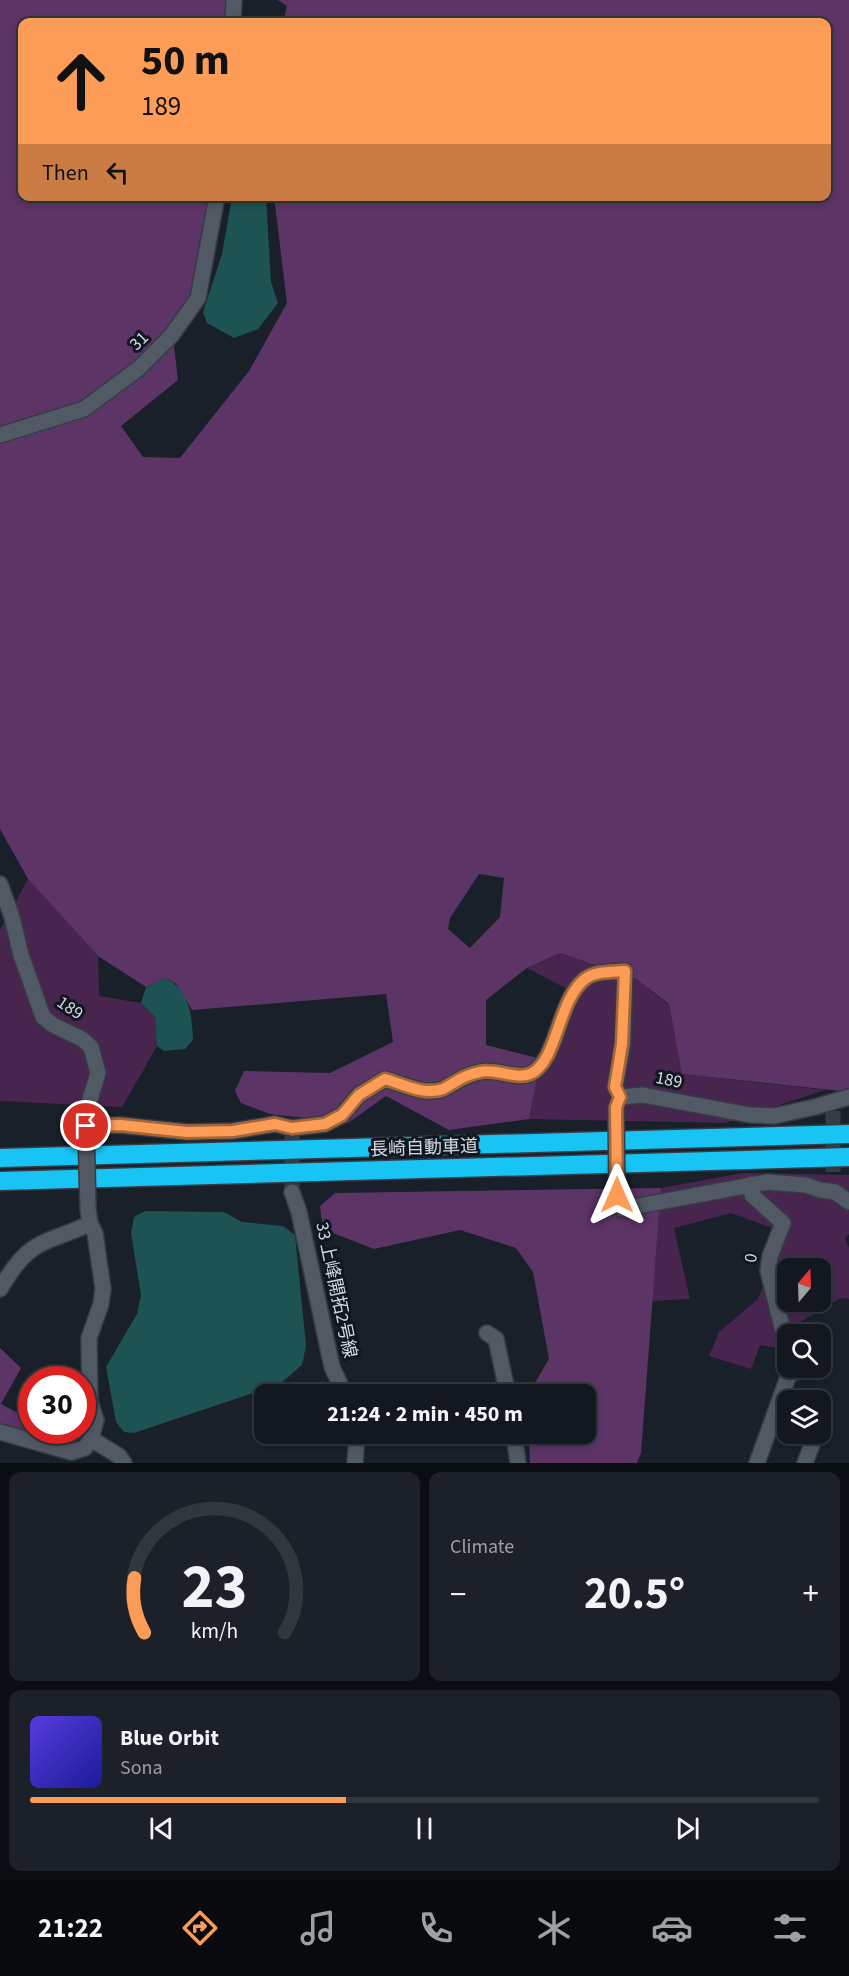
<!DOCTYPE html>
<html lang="en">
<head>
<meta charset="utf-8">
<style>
  :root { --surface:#131820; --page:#1c2129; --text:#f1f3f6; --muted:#9da0a5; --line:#32373e; --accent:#fd9c56 }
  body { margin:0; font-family:"Source Sans 3","Noto Sans JP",sans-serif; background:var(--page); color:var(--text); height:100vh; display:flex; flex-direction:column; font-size:22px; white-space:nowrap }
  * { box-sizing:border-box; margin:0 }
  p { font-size:20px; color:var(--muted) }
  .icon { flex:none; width:33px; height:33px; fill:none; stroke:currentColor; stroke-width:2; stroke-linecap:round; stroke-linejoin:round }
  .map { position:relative; height:1463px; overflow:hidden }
  .details { display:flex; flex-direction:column; gap:9px; padding:9px; background:#0a0d12; flex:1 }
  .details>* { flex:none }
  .hud { position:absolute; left:18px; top:18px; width:813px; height:183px; border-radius:12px; box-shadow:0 3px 9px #0003,0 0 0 2px var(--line); background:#fd9c56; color:#111; overflow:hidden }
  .needle { width:39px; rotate:19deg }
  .fabs { position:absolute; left:777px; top:1258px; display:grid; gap:12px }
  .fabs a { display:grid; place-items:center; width:54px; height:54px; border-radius:12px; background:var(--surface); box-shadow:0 3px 9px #0003,0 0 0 2px var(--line); font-size:30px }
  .speed { position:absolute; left:18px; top:1366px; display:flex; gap:12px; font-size:30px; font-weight:700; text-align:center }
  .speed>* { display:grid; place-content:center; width:78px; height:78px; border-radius:50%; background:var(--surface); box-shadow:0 3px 9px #0003,0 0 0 2px var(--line); line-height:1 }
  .speed .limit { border:9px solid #d22; background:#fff; color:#111 }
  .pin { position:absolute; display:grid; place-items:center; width:51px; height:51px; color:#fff; margin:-26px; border:3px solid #fff; border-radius:50%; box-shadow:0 2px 6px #0007 }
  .me { position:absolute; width:66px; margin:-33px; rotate:0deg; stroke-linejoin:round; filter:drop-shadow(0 0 4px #0008) }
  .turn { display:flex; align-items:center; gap:21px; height:126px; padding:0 24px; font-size:27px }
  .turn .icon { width:78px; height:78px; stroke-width:2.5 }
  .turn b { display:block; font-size:42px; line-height:51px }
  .then { display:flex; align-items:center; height:57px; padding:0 24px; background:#0003; gap:12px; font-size:22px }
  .big { font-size:45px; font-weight:700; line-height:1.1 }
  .details .widget { flex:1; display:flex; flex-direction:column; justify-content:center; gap:9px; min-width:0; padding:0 21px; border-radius:12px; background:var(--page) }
  .details .dial { align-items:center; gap:0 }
  .dial svg { height:156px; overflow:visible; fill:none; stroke:var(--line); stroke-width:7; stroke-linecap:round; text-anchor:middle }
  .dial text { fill:var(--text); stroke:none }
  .song { display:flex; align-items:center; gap:18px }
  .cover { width:72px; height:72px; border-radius:9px; background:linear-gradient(135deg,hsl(250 70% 55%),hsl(240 70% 35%)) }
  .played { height:6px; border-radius:3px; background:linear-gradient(90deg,var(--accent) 40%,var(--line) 40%) }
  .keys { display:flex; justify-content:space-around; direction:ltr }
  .heat { display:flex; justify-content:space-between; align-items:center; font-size:33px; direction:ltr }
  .details .tiles { flex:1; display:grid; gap:9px; grid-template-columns:1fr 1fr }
  .widget:last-child { grid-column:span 2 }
  .trip { position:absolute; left:254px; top:1384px; width:342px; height:60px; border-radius:12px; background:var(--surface); box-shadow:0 3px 9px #0003,0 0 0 2px var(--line); font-weight:700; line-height:60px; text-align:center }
  .dock { display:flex; height:96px; justify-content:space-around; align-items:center; background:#080a0d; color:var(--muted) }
  .dock .icon { width:42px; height:42px }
  .dock .selected { color:var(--accent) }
  .dock b { font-size:27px; color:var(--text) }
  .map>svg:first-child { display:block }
  .green { fill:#47254f; fill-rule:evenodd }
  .forest { fill:#5c3466; fill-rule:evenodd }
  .water { fill:#1d5352 }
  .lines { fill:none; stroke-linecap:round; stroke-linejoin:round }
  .street-tunnel { stroke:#353c45; stroke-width:15; stroke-dasharray:15 8; stroke-linecap:butt }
  .street-casing { stroke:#363c44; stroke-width:18 }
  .highway-casing { stroke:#363c44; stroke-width:21 }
  .street { stroke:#515965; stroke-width:15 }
  .highway { stroke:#18c4f4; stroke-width:18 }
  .street-bridge-casing { stroke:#363c44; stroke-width:18; stroke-linecap:butt }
  .street-bridge { stroke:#515965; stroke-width:15 }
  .route-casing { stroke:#a46538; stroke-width:15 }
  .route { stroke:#fd9c56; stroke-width:10 }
  .labels { text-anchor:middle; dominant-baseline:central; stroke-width:6; stroke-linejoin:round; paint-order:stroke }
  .street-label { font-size:18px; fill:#d5dae1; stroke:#101720 }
</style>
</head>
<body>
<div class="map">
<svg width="849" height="1463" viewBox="0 0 849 1463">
  <rect width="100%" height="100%" fill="#19202a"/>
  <g class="green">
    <polygon points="28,879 98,956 99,996 141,1003 155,1017 157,1046 122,1107 0,1101 0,930"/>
    <polygon points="560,953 636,979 669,1005 683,1074 825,1090 725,1123 529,1119 541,1059 569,990 527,968"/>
    <path d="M743,1173L849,1175V1234L845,1238L849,1248V1299L841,1298L800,1322L798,1335H788L787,1350L760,1345L751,1369L709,1356L719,1332L758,1299L786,1233L731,1213L674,1228L690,1299L652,1301L661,1188ZM788,1269H820V1302H788Z"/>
  </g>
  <g class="forest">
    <path d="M0,0H234L228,4L224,22H22V196L224,197L202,300L174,346L178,380L121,426L143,457L180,458L249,371L287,303L274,197L826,196V22H283L287,6L278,0H849V1092L682,1074L669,1004L636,979L560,953L527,968L486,1000V1045L541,1059L529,1119L449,1130L386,1096L348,1123L270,1114L241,1103L235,1091L244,1071L330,1073L393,1042L386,994L192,1010L176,984L166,978L146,987L98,956L28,879L0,829ZM479,874L504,878L500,917L470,948L448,929L450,918Z"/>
    <polygon points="661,1188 641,1453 637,1463 530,1463 529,1434 585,1434 585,1395 528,1395 549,1359 533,1272 516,1248 460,1230 374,1249 323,1229 320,1206 335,1193"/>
    <polygon points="0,1348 21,1368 1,1404 31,1420 32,1431 78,1431 79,1440 39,1440 0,1428"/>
  </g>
  <g class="water">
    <polygon points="232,197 266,197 271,282 278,303 258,329 234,338 207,323 203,312 222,254"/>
    <path d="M166,978C190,992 192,1015 193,1040L185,1049L164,1051L157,1046L155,1017L141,1003L146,987Z"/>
    <polygon points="145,1211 224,1212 242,1222 283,1226 295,1235 306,1346 302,1365 280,1384 134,1433 124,1432 116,1422 106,1367 137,1314 141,1295 131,1233 134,1217"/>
  </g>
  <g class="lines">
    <g class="street-tunnel">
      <polyline points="833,1111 833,1179"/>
      <polyline points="292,1128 292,1192"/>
    </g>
    <defs>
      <g id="street">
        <polyline points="233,22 234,0"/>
        <polyline points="0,435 84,409 138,369 171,336 198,298 217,196"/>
        <path d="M0,884L12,917L21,955L43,1017L53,1025L82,1039L91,1047L98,1073L88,1106L86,1126L120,1125L187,1132L233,1131L275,1124L292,1128L325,1124L342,1115L359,1095L385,1079C402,1084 425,1096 443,1089C457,1082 464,1075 480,1072C496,1068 515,1080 530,1074C558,1062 557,1001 585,979C595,971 612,972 625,971L623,1044L615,1087L620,1097"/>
        <polyline points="620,1097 643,1095 750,1115 774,1116 815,1107 849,1097"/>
        <polyline points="752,1184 752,1195 783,1223 770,1256 768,1271 788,1351"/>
        <polyline points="292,1192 299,1212 332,1367 345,1395"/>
        <polyline points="835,1192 849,1202"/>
        <polyline points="617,1195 622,1209 767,1182 806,1185 820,1190 835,1192"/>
        <path d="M0,1289C10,1273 20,1256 37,1246C54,1236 73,1233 90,1223"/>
        <polyline points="487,1333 496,1339 508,1395"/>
        <polyline points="0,1432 71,1452 85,1448 91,1439 96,1420 90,1401 89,1338 101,1304 103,1289 95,1233 90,1223 88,1209"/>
        <polyline points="514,1434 518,1463"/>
        <polyline points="91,1439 119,1456 124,1463"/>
        <polyline points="355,1463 357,1434"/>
        <polyline points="757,1463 788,1377 795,1372 793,1368"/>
        <polyline points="805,1463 816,1434"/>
      </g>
      <g id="highway">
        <polyline points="0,1158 849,1134"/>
        <polyline points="0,1181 849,1157"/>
      </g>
    </defs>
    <use href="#street" class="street-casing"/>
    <use href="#highway" class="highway-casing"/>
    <use href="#street" class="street"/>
    <use href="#highway" class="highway"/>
    <defs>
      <g id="street-bridge">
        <polyline points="616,1107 617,1195"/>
        <polyline points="86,1126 88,1209"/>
      </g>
    </defs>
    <use href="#street-bridge" class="street-bridge-casing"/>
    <use href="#street-bridge" class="street-bridge"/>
  </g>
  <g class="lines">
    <defs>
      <path id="route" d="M86,1126L120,1125L187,1132L233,1131L275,1124L292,1128L325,1124L342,1115L359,1095L385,1079C402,1084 425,1096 443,1089C456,1082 464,1075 480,1072C496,1068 515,1080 530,1074C558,1062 557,1001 585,979C595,971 612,972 625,971L622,1044L615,1087L620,1097L616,1107L617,1195"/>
    </defs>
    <use href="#route" class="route-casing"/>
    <use href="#route" class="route"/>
  </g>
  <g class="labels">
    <g class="street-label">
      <text transform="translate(139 341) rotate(-45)">31</text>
      <text transform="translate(70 1008) rotate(34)">189</text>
      <text transform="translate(669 1080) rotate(11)">189</text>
      <text transform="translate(424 1148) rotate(-2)">長崎自動車道</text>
      <text transform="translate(751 1258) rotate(-81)">0</text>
      <text transform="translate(336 1290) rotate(78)">33 上峰開拓2号線</text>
    </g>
  </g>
</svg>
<div class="fabs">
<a><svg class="needle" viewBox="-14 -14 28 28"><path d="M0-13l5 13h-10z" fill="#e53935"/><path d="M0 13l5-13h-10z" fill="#9da0a5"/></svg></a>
<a><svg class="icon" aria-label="search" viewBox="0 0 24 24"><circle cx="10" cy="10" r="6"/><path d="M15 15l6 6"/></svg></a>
<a><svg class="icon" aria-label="layers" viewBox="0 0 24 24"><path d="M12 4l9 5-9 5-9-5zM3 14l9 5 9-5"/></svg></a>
</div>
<div class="speed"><div class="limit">30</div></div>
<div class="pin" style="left:86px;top:1126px;background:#d93025"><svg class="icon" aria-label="arrive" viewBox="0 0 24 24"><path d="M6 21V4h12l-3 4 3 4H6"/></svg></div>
<svg class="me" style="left:617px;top:1195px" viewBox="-20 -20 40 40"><path d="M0-17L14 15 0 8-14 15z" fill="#fd9c56" stroke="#fff" stroke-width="4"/></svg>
<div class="trip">21:24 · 2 min · 450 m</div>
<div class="hud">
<div class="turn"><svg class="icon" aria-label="ahead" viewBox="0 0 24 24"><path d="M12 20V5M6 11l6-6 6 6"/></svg><div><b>50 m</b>189</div></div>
<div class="then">Then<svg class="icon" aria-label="left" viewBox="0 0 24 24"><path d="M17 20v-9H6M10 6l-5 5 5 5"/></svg></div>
</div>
</div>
<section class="details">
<div class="tiles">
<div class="widget dial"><svg viewBox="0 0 100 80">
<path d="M14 69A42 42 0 1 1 86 69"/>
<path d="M14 69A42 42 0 0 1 9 41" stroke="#fd9c56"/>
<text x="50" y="56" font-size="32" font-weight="700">23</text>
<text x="50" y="72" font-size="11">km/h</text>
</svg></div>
<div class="widget"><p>Climate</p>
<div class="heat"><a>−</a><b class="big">20.5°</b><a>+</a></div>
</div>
<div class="widget">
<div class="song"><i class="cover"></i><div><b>Blue Orbit</b><p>Sona</p></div></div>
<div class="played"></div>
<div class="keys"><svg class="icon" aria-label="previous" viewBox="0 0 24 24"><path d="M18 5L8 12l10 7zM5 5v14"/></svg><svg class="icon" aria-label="pause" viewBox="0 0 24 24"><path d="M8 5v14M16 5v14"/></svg><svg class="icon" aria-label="next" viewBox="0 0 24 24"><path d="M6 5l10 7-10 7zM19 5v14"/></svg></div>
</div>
</div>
</section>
<nav class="dock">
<b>21:22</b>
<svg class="icon selected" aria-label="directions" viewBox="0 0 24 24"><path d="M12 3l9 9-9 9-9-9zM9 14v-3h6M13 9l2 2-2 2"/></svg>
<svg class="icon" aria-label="music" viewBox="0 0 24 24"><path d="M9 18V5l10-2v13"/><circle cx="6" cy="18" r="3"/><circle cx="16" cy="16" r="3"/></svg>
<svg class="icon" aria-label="phone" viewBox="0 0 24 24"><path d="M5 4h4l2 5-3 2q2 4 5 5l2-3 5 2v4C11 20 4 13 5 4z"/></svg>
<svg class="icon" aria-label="climate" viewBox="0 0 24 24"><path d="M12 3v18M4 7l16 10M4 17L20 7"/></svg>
<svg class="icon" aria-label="car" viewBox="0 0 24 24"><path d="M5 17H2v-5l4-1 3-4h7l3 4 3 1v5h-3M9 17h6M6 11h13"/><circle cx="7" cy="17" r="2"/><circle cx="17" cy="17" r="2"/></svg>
<svg class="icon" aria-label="filters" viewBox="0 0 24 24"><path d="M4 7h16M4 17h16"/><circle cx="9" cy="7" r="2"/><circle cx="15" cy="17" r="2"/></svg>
</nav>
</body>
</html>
